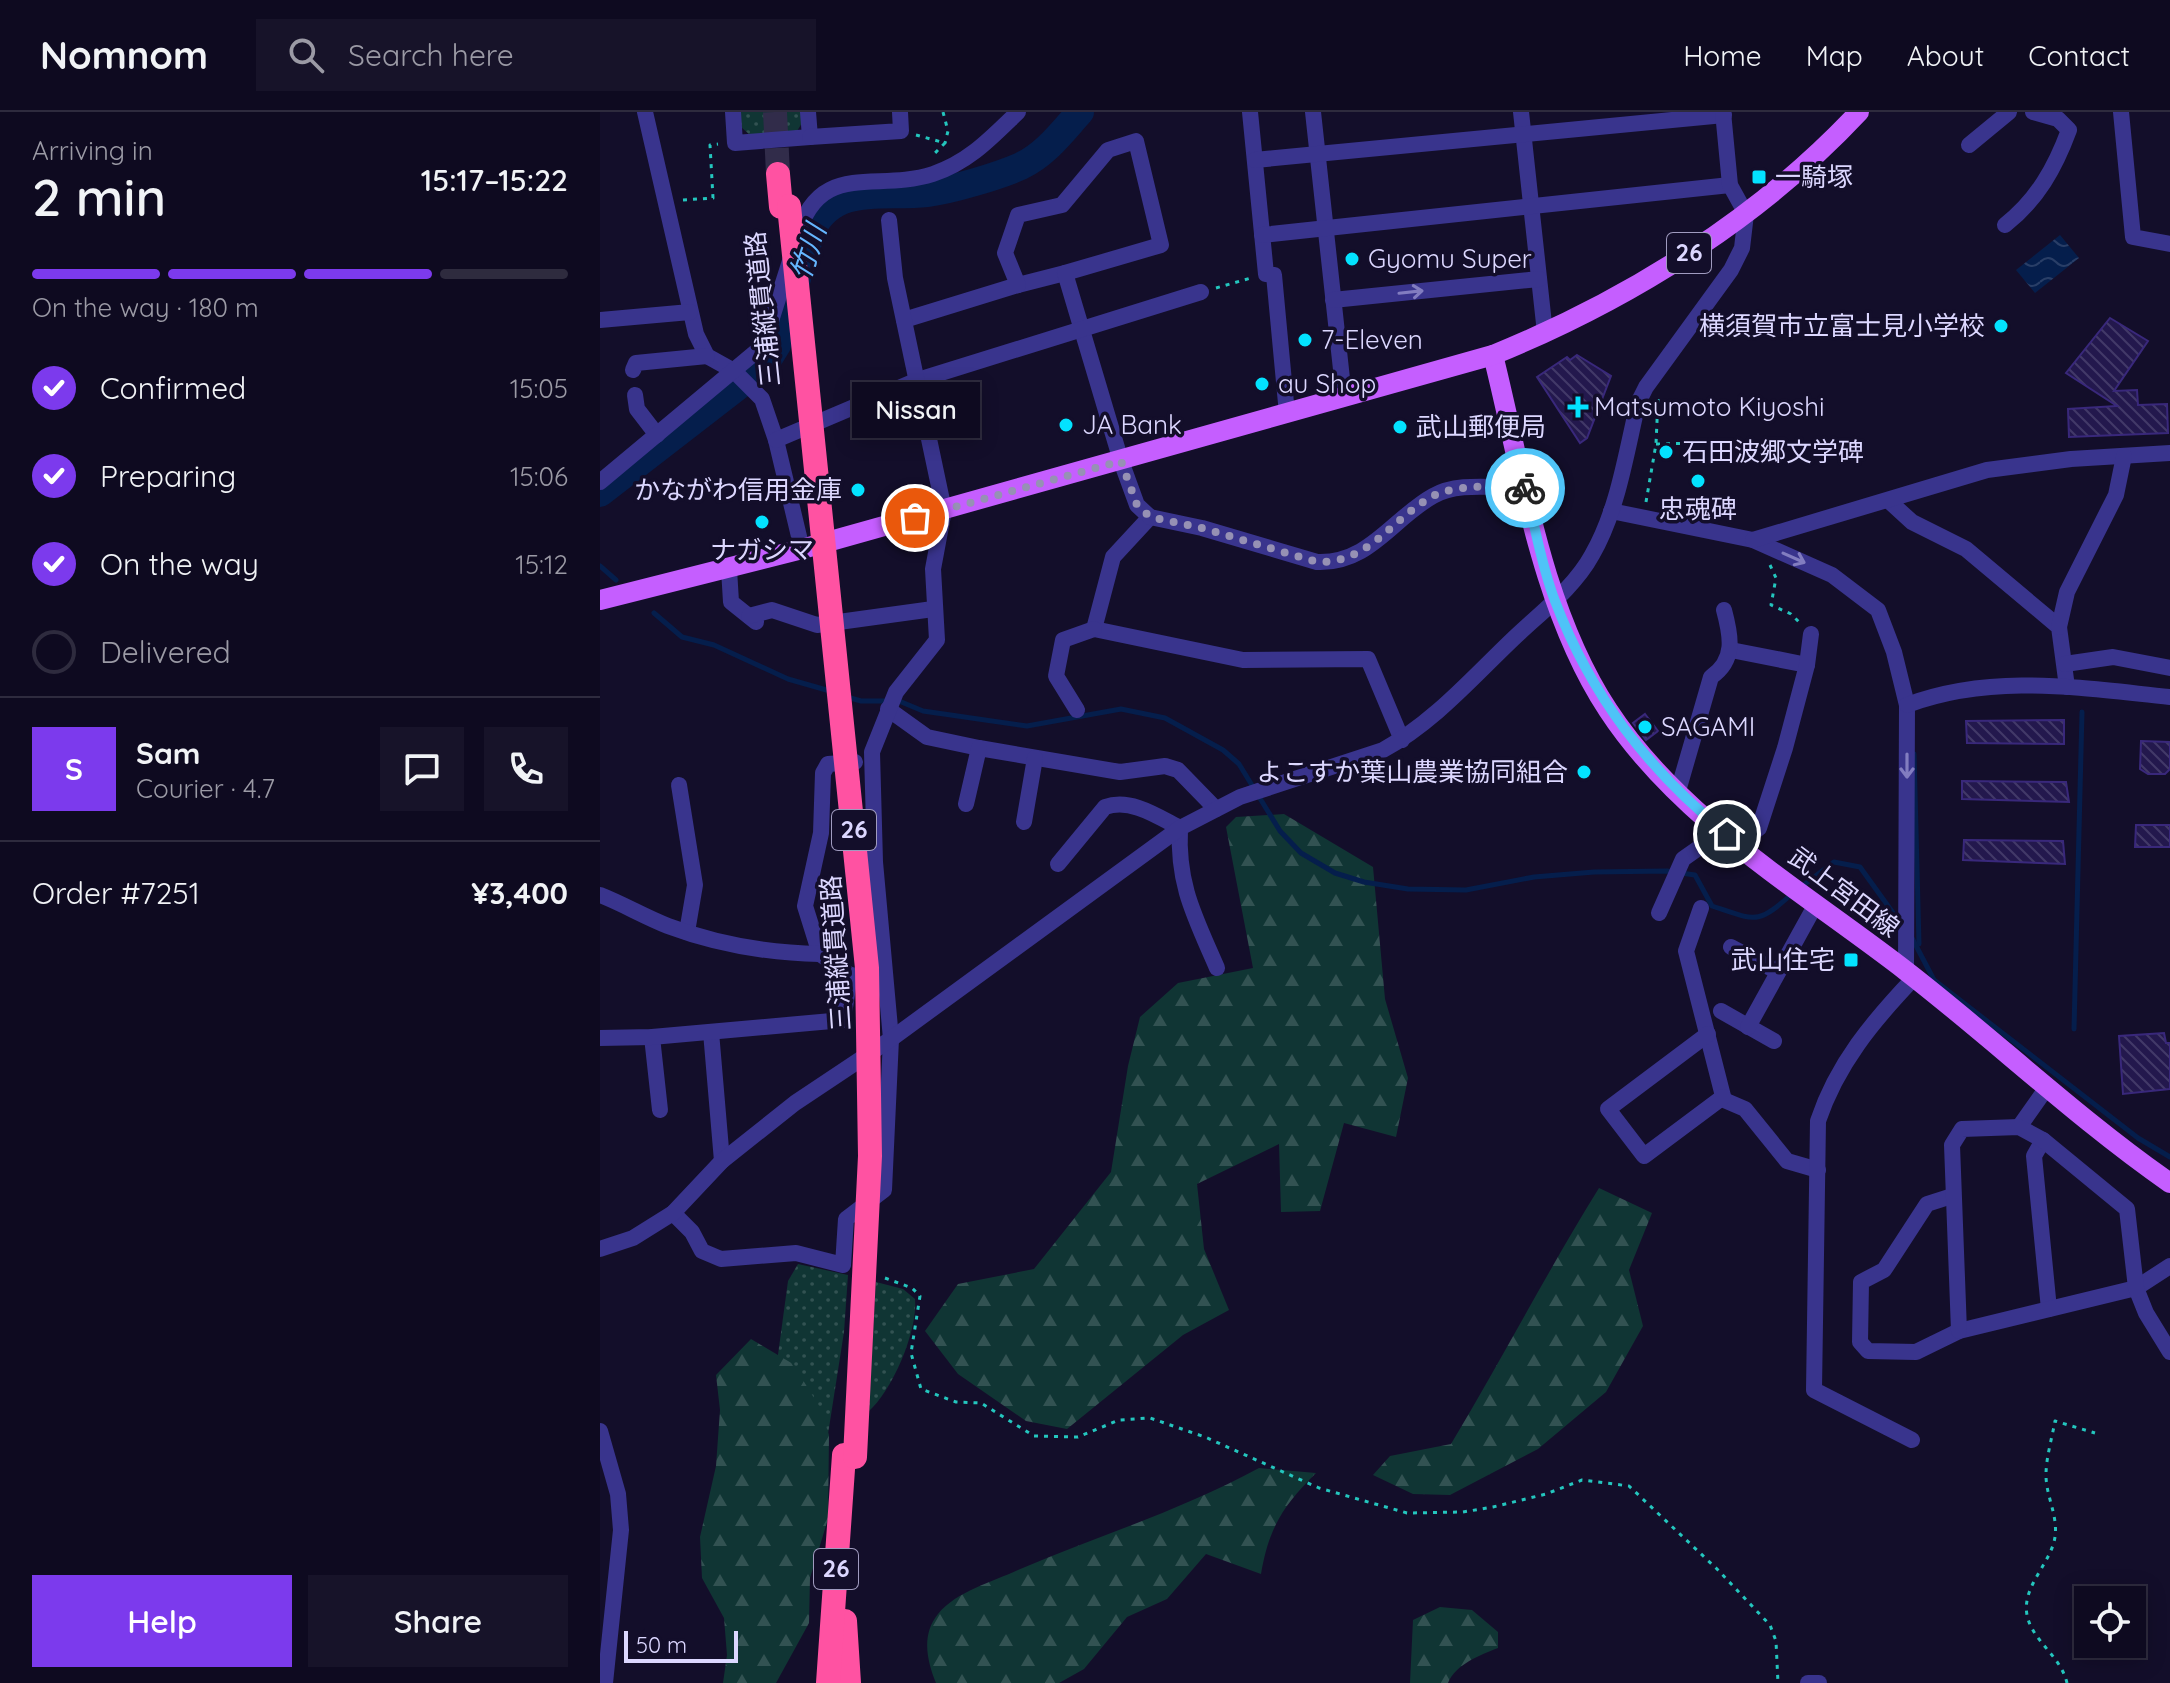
<!DOCTYPE html>
<html lang="en">
<head>
<meta charset="utf-8">
<style>
  body { margin:0; font-family:Quicksand,"Noto Sans JP",sans-serif; background:#171329; color:#f1f3f6; height:100vh; display:flex; flex-direction:column; font-size:30px; white-space:nowrap }
  * { box-sizing:border-box; margin:0 }
  p { font-size:26px; color:#9b9aa5 }
  .icon { flex:none; width:44px; height:44px; fill:none; stroke:currentColor; stroke-width:2; stroke-linecap:round; stroke-linejoin:round }
  .map { position:relative; flex:1; overflow:hidden }
  .details { display:flex; flex-direction:column; background:#0e0a20; width:600px }
  .details>* { flex:none }
  .buttons { position:absolute; left:1474px; top:1474px; display:grid; gap:16px }
  .buttons a { display:grid; place-items:center; width:72px; height:72px; border-radius:0px; background:#0e0a20; box-shadow:0 4px 20px #0003,0 0 0 2px #2e2b3e; font-size:40px }
  .scale { position:absolute; left:24px; bottom:20px; width:114px; box-sizing:border-box; padding-left:8px; border:4px solid #dcd7ff; border-top:0; font-size:22px; line-height:28px; white-space:nowrap; color:#dcd7ff; -webkit-text-stroke:6px #130e2a; paint-order:stroke }
  .pin { position:absolute; display:grid; place-items:center; width:68px; height:68px; color:#fff; margin:-34px; border:4px solid #fff; border-radius:50%; box-shadow:0 2px 8px #0007 }
  .courier { position:absolute; display:grid; place-items:center; width:80px; height:80px; margin:-40px; border:6px solid #4fc3f7; border-radius:50%; background:#fff; color:#222; box-shadow:0 2px 10px #0007 }
  .bubble { position:absolute; height:56px; border-radius:0px; background:#0e0a20; box-shadow:0 4px 20px #0003,0 0 0 2px #2e2b3e; font-size:26px; font-weight:600; line-height:56px; text-align:center }
  .summary em { font-style:normal; font-weight:600 }
  .summary div { display:flex; flex-direction:column-reverse }
  .summary { display:flex; align-items:center; justify-content:space-between; height:136px; padding:0 32px }
  h1 { font-size:52px; font-weight:600; line-height:60px }
  .bar { display:grid; grid-template-columns:repeat(4,1fr); gap:12px 8px; align-content:center; height:96px; padding:0 32px }
  .bar i { height:10px; border-radius:6px; background:#2e2b3e }
  .bar .active { background:#7c3aed }
  .bar p { grid-column:span 4 }
  .line { display:flex; align-items:center; gap:20px; padding:0 32px; border-top:2px solid #2e2b3e }
  .line div { flex:1 }
  .round { display:grid; place-items:center; flex:none; width:84px; height:84px; border-radius:0px; background:#171329 }
  ol { padding:0 32px; list-style:none }
  li { display:flex; align-items:center; gap:24px; height:88px }
  li p { margin-inline-start:auto }
  li .icon { padding:8px; border-radius:50%; background:#7c3aed; color:#fff; stroke-width:4 }
  li:last-child { color:#9b9aa5 }
  li i { width:44px; height:44px; border:4px solid #2e2b3e; border-radius:50% }
  .action { display:flex; gap:16px; margin-top:auto; padding:16px 32px }
  .action a { flex:1; height:92px; border-radius:0px; background:#7c3aed; color:#fff; font-size:32px; font-weight:600; line-height:92px; text-align:center }
  .action a+a { background:#171329; color:#f1f3f6 }
  header { display:flex; align-items:center; gap:48px; box-sizing:border-box; height:112px; padding:0 40px; background:#0e0a20; border-bottom:2px solid #2e2b3e }
  header strong { font-size:38px }
  nav { display:flex; gap:44px; margin-inline-start:auto; font-size:28px }
  .search { width:560px; height:72px; background:#171329; display:flex; align-items:center; gap:20px; box-sizing:border-box; padding:0 28px; border-radius:0px; color:#9b9aa5; font-size:30px }
  main { display:flex; flex:1; min-height:0 }
  .map>svg:first-child { display:block }
</style>
</head>
<body>
<header>
<strong>Nomnom</strong>
<div class="search"><svg class="icon" aria-label="search" viewBox="0 0 24 24"><circle cx="10" cy="10" r="6"/><path d="M15 15l6 6"/></svg>Search here</div>
<nav><a>Home</a><a>Map</a><a>About</a><a>Contact</a></nav>
</header>
<main>
<section class="details">
<div class="summary"><div><h1>2 min</h1><p>Arriving in</p></div><em>15:17–15:22</em></div>
<div class="bar"><i class="active"></i><i class="active"></i><i class="active"></i><i></i><p>On the way · 180 m</p></div>
<ol>
<li><svg class="icon" aria-label="check" viewBox="0 0 24 24"><path d="M5 12l5 5 9-10"/></svg>Confirmed<p>15:05</p></li>
<li><svg class="icon" aria-label="check" viewBox="0 0 24 24"><path d="M5 12l5 5 9-10"/></svg>Preparing<p>15:06</p></li>
<li><svg class="icon" aria-label="check" viewBox="0 0 24 24"><path d="M5 12l5 5 9-10"/></svg>On the way<p>15:12</p></li>
<li><i></i>Delivered</li>
</ol>
<div class="line" style="height:144px"><b class="round" style="background:#7c3aed;color:#fff">S</b><div><b>Sam</b><p>Courier · 4.7</p></div><a class="round"><svg class="icon" aria-label="chat" viewBox="0 0 24 24"><path d="M4 5h16v11H9l-5 4z"/></svg></a><a class="round"><svg class="icon" aria-label="phone" viewBox="0 0 24 24"><path d="M5 4h4l2 5-3 2q2 4 5 5l2-3 5 2v4C11 20 4 13 5 4z"/></svg></a></div>
<div class="line" style="height:104px"><div>Order #7251</div><b>¥3,400</b></div>
<div class="action"><a>Help</a><a>Share</a></div>
</section>
<div class="map">
<svg width="1570" height="1571" viewBox="0 0 1570 1571">
  <defs>
    <pattern id="green-dots" width="8" height="8" patternUnits="userSpaceOnUse" patternTransform="scale(2)"><rect width="8" height="8" fill="#103534"/><path d="M2 2h.1M6 6h.1" fill="none" stroke="#325252" stroke-width="1.8" stroke-linecap="round"/></pattern>
    <pattern id="forest-firs" width="22" height="20" patternUnits="userSpaceOnUse" patternTransform="scale(2)"><rect width="22" height="20" fill="#103534"/><path d="M5 1l3.5 6h-7zM16 11l3.5 6h-7z" fill="#325252"/></pattern>
    <pattern id="water-waves" width="16" height="10" patternUnits="userSpaceOnUse" patternTransform="scale(2)"><rect width="16" height="10" fill="#051e4c"/><path d="M0 5q4-4 8 0t8 0" fill="none" stroke="#293e67"/></pattern>
    <pattern id="building-back-hatch" width="6" height="6" patternUnits="userSpaceOnUse" patternTransform="scale(2)"><rect width="6" height="6" fill="#23184d"/><path d="M-1 5l2 2M0 0l6 6M5-1l2 2" fill="none" stroke="#423968"/></pattern>
  </defs>
  <rect width="100%" height="100%" fill="#130e2a"/>
  <g fill="url(#green-dots)">
    <polygon points="140,0 201,0 202,11 197,19 150,23 141,15"/>
    <polygon points="198,1152 248,1163 244,1220 228,1322 177,1250 188,1169"/>
    <path d="M276,1170L303,1177L315,1187C318,1219 292,1279 268,1300Z"/>
  </g>
  <g fill="url(#forest-firs)">
    <polygon points="684,702 773,755 785,887 808,966 796,1025 744,1011 720,1099 681,1100 679,1032 597,1072 604,1137 629,1198 583,1223 467,1317 426,1309 358,1262 325,1219 358,1172 434,1157 511,1060 528,954 540,905 578,871 653,856 626,715 636,705"/>
    <path d="M999,1076L1052,1101L1029,1158L1043,1214L1006,1280L938,1337L850,1383L813,1382L773,1363L790,1344L851,1332C902,1247 947,1160 999,1076Z"/>
    <polygon points="151,1227 193,1252 219,1294 229,1323 228,1407 210,1466 209,1511 176,1571 123,1571 127,1543 124,1506 102,1466 100,1425 116,1354 120,1298 116,1263"/>
    <path d="M659,1356L716,1361C683,1394 669,1415 661,1462L606,1442L567,1487L527,1505L484,1557L459,1571H336C327,1549 321,1523 338,1502C357,1479 392,1470 418,1458C498,1424 582,1398 659,1356Z"/>
    <path d="M840,1495L872,1498L898,1520V1536C880,1543 856,1552 848,1571H810L813,1508Z"/>
  </g>
  <polygon fill="url(#water-waves)" points="1460,123 1479,146 1435,181 1416,158"/>
  <g fill="none" stroke-linecap="round" stroke-linejoin="round">
    <g stroke="#051e4c" stroke-width="5">
      <polyline points="0,454 16,468"/>
      <polyline points="54,501 82,525 114,533 188,567 230,579"/>
      <path d="M247,585L261,589H299L323,599L427,614L521,597L565,606L623,638L639,652L680,719L701,741L735,761L764,770L808,777L866,778L934,765L994,760L1067,759L1095,763L1112,794C1157,809 1157,813 1193,781"/>
      <polyline points="1314,642 1319,832"/>
      <polyline points="1201,775 1234,750 1260,755 1301,812"/>
      <polyline points="1312,826 1334,868 1538,1026 1570,1045"/>
      <polyline points="1474,917 1482,600"/>
    </g>
    <path stroke="#051e4c" stroke-width="28" d="M0,381L164,254L177,233L212,117C236,71 284,86 327,81C352,78 398,64 421,54C446,42 462,20 480,0"/>
  </g>
  <g fill="url(#building-back-hatch)" stroke="#39287b" stroke-width="2">
    <polygon points="1510,206 1548,229 1514,279 1537,278 1538,293 1567,292 1568,321 1469,325 1468,297 1517,294 1466,261"/>
    <polygon points="977,243 1011,264 987,326 980,331 937,265 967,245 970,248"/>
    <polygon points="1045,602 1058,619 1046,628 1033,611"/>
    <polygon points="1464,608 1464,632 1367,631 1366,609"/>
    <polygon points="1541,629 1570,630 1570,657 1565,662 1548,662 1540,657"/>
    <polygon points="1362,669 1466,670 1469,690 1362,687"/>
    <polygon points="1536,713 1570,713 1570,735 1535,735"/>
    <polygon points="1364,728 1463,729 1465,752 1363,748"/>
    <polygon points="1564,921 1566,931 1570,931 1570,977 1523,982 1519,924"/>
  </g>
  <g fill="none" stroke-linecap="round" stroke-linejoin="round">
    <polyline stroke="#312c4a" stroke-width="24" stroke-dasharray="24 12" stroke-linecap="butt" points="175,0 178,62"/>
    <g stroke="#24c6be" stroke-width="3" stroke-dasharray="4 6" stroke-linecap="butt">
      <polyline points="343,0 348,19 345,31"/>
      <polyline points="316,23 345,31 332,44"/>
      <polyline points="83,88 113,86 110,33 118,32"/>
      <polyline points="616,176 651,166"/>
      <polyline points="1056,332 1156,330"/>
      <polyline points="1046,390 1056,332 1058,287"/>
      <polyline points="1170,453 1176,466 1171,493 1191,502 1200,511"/>
      <polyline points="285,1166 312,1176 320,1184 311,1241 321,1277 356,1290 381,1291 434,1324 478,1325 519,1308 550,1306 605,1325 719,1376 807,1401 863,1400 893,1395 946,1382 982,1368 1029,1374 1117,1457 1170,1513 1176,1529 1178,1571"/>
      <path d="M1467,1571C1461,1544 1432,1529 1427,1503C1422,1476 1447,1455 1454,1430C1460,1406 1446,1386 1446,1363C1446,1346 1452,1326 1455,1309L1495,1321"/>
    </g>
    <g stroke="#39348d" stroke-width="16">
      <polyline points="45,0 96,222 107,244 134,259 162,287 176,328 202,437"/>
      <polyline points="133,0 135,31 210,25 208,0"/>
      <polyline points="650,0 666,162 674,163 687,302"/>
      <polyline points="713,0 744,285"/>
      <polyline points="921,0 945,221"/>
      <polyline points="1521,0 1533,125 1570,132"/>
      <polyline points="210,25 301,19 300,0"/>
      <polyline points="1369,33 1409,0"/>
      <polyline points="655,48 1124,3"/>
      <path d="M1405,113C1437,88 1455,56 1469,18L1458,7L1433,0"/>
      <polyline points="662,123 1130,73"/>
      <path d="M196,127C219,46 274,81 333,62C369,50 391,26 418,0"/>
      <polyline points="418,173 465,161"/>
      <polyline points="733,188 939,167"/>
      <polyline points="0,208 90,200"/>
      <polyline points="304,208 418,173 405,141 418,103 462,93 508,38 536,29 561,133 465,161 521,349 537,393 550,405 513,445 494,517 643,548 768,547 802,628"/>
      <polyline points="33,258 36,251 107,244"/>
      <polyline points="35,283 37,297 57,323"/>
      <polyline points="176,328 315,269 601,180"/>
      <polyline points="0,370 163,234 190,149"/>
      <polyline points="1289,389 1312,410 1366,437 1459,515 1467,575"/>
      <polyline points="1011,399 1153,428 1232,463 1278,498 1294,540 1307,593 1306,860"/>
      <path d="M550,405L602,416L717,450C769,452 792,407 833,384C859,369 896,377 925,375"/>
      <polyline points="1153,428 1387,358 1471,347 1570,341"/>
      <polyline points="129,457 131,490 156,510"/>
      <polyline points="149,504 172,498 217,513 333,497"/>
      <polyline points="1459,515 1467,480 1516,383 1524,344"/>
      <polyline points="1131,538 1207,553"/>
      <polyline points="1465,552 1513,545 1570,556"/>
      <path d="M1307,593C1393,561 1480,576 1570,585"/>
      <polyline points="288,597 327,625 379,636 520,660 565,654 578,658 616,697"/>
      <polyline points="477,598 456,564 463,528 494,517"/>
      <polyline points="255,650 228,652 223,661 221,721 205,794 220,842 250,863 275,867"/>
      <polyline points="79,673 95,773 87,820"/>
      <path d="M1078,679L1111,565C1136,548 1131,524 1124,498"/>
      <polyline points="366,692 379,636"/>
      <polyline points="424,710 435,646"/>
      <polyline points="1139,732 1159,716 1185,636 1207,553 1211,522"/>
      <path d="M458,752L505,695C531,686 557,704 580,716C577,773 595,805 617,856"/>
      <path d="M0,783C23,792 45,805 68,814C116,832 169,841 220,842"/>
      <polyline points="1101,796 1086,839 1124,988 1145,997 1187,1049 1218,1058"/>
      <polyline points="1059,801 1083,747 1100,735 1115,712"/>
      <polyline points="1131,835 1178,860"/>
      <polyline points="1121,899 1174,929"/>
      <polyline points="1148,915 1216,792"/>
      <polyline points="111,920 122,1049"/>
      <polyline points="1108,922 1008,997 1044,1044 1123,985"/>
      <polyline points="52,925 60,998"/>
      <polyline points="0,926 52,925 243,908 250,863"/>
      <polyline points="1419,1015 1448,974"/>
      <polyline points="1443,1028 1434,1044 1449,1197"/>
      <polyline points="1352,1084 1327,1092 1284,1158 1261,1170 1260,1230 1268,1239 1316,1240 1359,1219 1536,1176 1570,1154"/>
      <polyline points="73,1101 92,1120 102,1139 121,1147 196,1141 243,1153 246,1107 284,1078 291,927 275,750 272,640 296,580 337,528 333,457 344,398 295,166 289,108"/>
      <path d="M0,1137L33,1126L73,1101L122,1049L195,991L291,927L580,716L640,685L783,638C833,611 872,566 913,527C940,501 974,476 992,443C1018,398 1026,341 1038,291L1046,275L1131,158L1142,136L1146,102L1130,73L1123,0"/>
      <polyline points="1359,1219 1352,1033 1362,1017 1419,1015 1443,1028 1527,1097 1536,1176 1546,1201 1570,1240"/>
      <polyline points="0,1319 18,1382 21,1418 5,1571"/>
      <path d="M1312,1328L1214,1278L1218,1009C1237,952 1273,909 1314,866"/>
      <polyline points="1208,1571 1219,1571"/>
    </g>
    <g stroke="#c55eff" stroke-width="20">
      <path d="M893,243C922,359 941,496 1008,598C1080,708 1204,780 1306,859C1395,928 1478,1007 1570,1071"/>
      <path d="M0,488L202,437L893,243C1028,188 1159,107 1259,0"/>
    </g>
    <g stroke="#ff52a2" stroke-width="24">
      <polyline points="178,62 181,95"/>
      <polyline points="245,1509 249,1571"/>
      <polyline points="228,1571 244,1343"/>
    </g>
    <polyline stroke="#ff52a2" stroke-width="24" points="189,94 267,856 270,1044 255,1345"/>
  </g>
  <defs><path id="oneway-shaft" d="M-6 0H5M1.5-3L5.5 0L1.5 3" fill="none" stroke-width="1.6" stroke-linecap="round" stroke-linejoin="round" transform="scale(2)"/></defs>
  <g stroke="#827dc0">
    <use href="#oneway-shaft" transform="translate(811 180) rotate(-6)"/>
    <use href="#oneway-shaft" transform="translate(1194 446) rotate(24)"/>
    <use href="#oneway-shaft" transform="translate(1307 654) rotate(90)"/>
  </g>
  <g fill="none" stroke-linecap="round" stroke-linejoin="round">
    <path stroke="#9691b4" stroke-width="8" stroke-dasharray="0 14.4" d="M315,406L521,349L537,393L550,405L602,416L717,450C769,452 792,406 833,384C853,373 904,373 925,376"/>
    <path stroke="#4fc3f7" stroke-width="10" d="M925,376C935,413 941,453 955,489C991,584 1048,658 1127,722"/>
  </g>
  <g fill="#03e2ff" stroke="#130e2a" stroke-width="3">
    <rect x="1151" y="57" width="16" height="16" rx="4"/>
    <circle cx="752" cy="147" r="8"/>
    <circle cx="1401" cy="214" r="8"/>
    <circle cx="705" cy="228" r="8"/>
    <circle cx="662" cy="272" r="8"/>
    <path d="M974 283h8v8h8v8h-8v8h-8v-8h-8v-8h8z"/>
    <circle cx="466" cy="313" r="8"/>
    <circle cx="800" cy="315" r="8"/>
    <circle cx="1066" cy="340" r="8"/>
    <circle cx="1098" cy="369" r="8"/>
    <circle cx="258" cy="378" r="8"/>
    <circle cx="162" cy="410" r="8"/>
    <circle cx="1045" cy="615" r="8"/>
    <circle cx="984" cy="660" r="8"/>
    <rect x="1243" y="840" width="16" height="16" rx="4"/>
  </g>
  <g text-anchor="middle" stroke-width="7" stroke-linejoin="round" paint-order="stroke">
    <g fill="#130e2a" stroke="#a09bbf" stroke-width="2">
      <rect x="1067" y="121" width="44" height="40" rx="6"/>
      <rect x="232" y="698" width="44" height="40" rx="6"/>
      <rect x="214" y="1437" width="44" height="40" rx="6"/>
    </g>
    <g font-size="24" font-weight="bold" fill="#dcd7ff">
      <text x="1089" y="149">26</text>
      <text x="254" y="726">26</text>
      <text x="236" y="1465">26</text>
    </g>
    <g font-size="26" fill="#dcd7ff" stroke="#130e2a" text-anchor="start">
      <text x="1175" y="74">一騎塚</text>
      <text x="768" y="156">Gyomu Super</text>
      <text x="1385" y="223" text-anchor="end">横須賀市立富士見小学校</text>
      <text x="721" y="237">7-Eleven</text>
      <text x="678" y="281">au Shop</text>
      <text x="994" y="304">Matsumoto Kiyoshi</text>
      <text x="482" y="322">JA Bank</text>
      <text x="816" y="324">武山郵便局</text>
      <text x="1082" y="349">石田波郷文学碑</text>
      <text x="242" y="387" text-anchor="end">かながわ信用金庫</text>
      <text x="1098" y="406" text-anchor="middle">忠魂碑</text>
      <text x="162" y="447" text-anchor="middle">ナガシマ</text>
      <text x="1061" y="624">SAGAMI</text>
      <text x="968" y="669" text-anchor="end">よこすか葉山農業協同組合</text>
      <text x="1235" y="857" text-anchor="end">武山住宅</text>
    </g>
    <g font-size="26" fill="#dcd7ff" stroke="#130e2a">
      <text transform="translate(163 197) rotate(-96)" y="9">三浦縦貫道路</text>
      <text transform="translate(1244 780) rotate(37)" y="9">武上宮田線</text>
      <text transform="translate(236 841) rotate(-94)" y="9">三浦縦貫道路</text>
    </g>
    <g font-size="28" font-style="italic" fill="#65b6ff" stroke="#130e2a">
      <text transform="translate(208 140) rotate(-72)" y="10">竹川</text>
    </g>
  </g>
</svg>
<div class="buttons">
<a><svg class="icon" aria-label="locate" viewBox="0 0 24 24"><circle cx="12" cy="12" r="6"/><path d="M12 2v4M12 18v4M2 12h4M18 12h4"/></svg></a>
</div>
<div class="scale">50 m</div>
<div class="pin" style="left:315px;top:406px;background:#ea580c"><svg class="icon" aria-label="bag" viewBox="0 0 24 24"><path d="M5 8h14l-1 12H6zM9 8a3 3 0 0 1 6 0"/></svg></div>
<div class="pin" style="left:1127px;top:722px;background:#1f2937"><svg class="icon" aria-label="home" viewBox="0 0 24 24"><path d="M3 11l9-7 9 7M6 9v11h12V9"/></svg></div>
<div class="courier" style="left:925px;top:376px"><svg class="icon" aria-label="bike" viewBox="0 0 24 24"><circle cx="6" cy="16" r="4"/><circle cx="18" cy="16" r="4"/><path d="M6 16l4-8h5l3 8M10 8l3 8H6M13 5h3"/></svg></div>
<div class="bubble" style="left:252px;top:270px;width:128px">Nissan</div>
</div>
</main>
</body>
</html>
